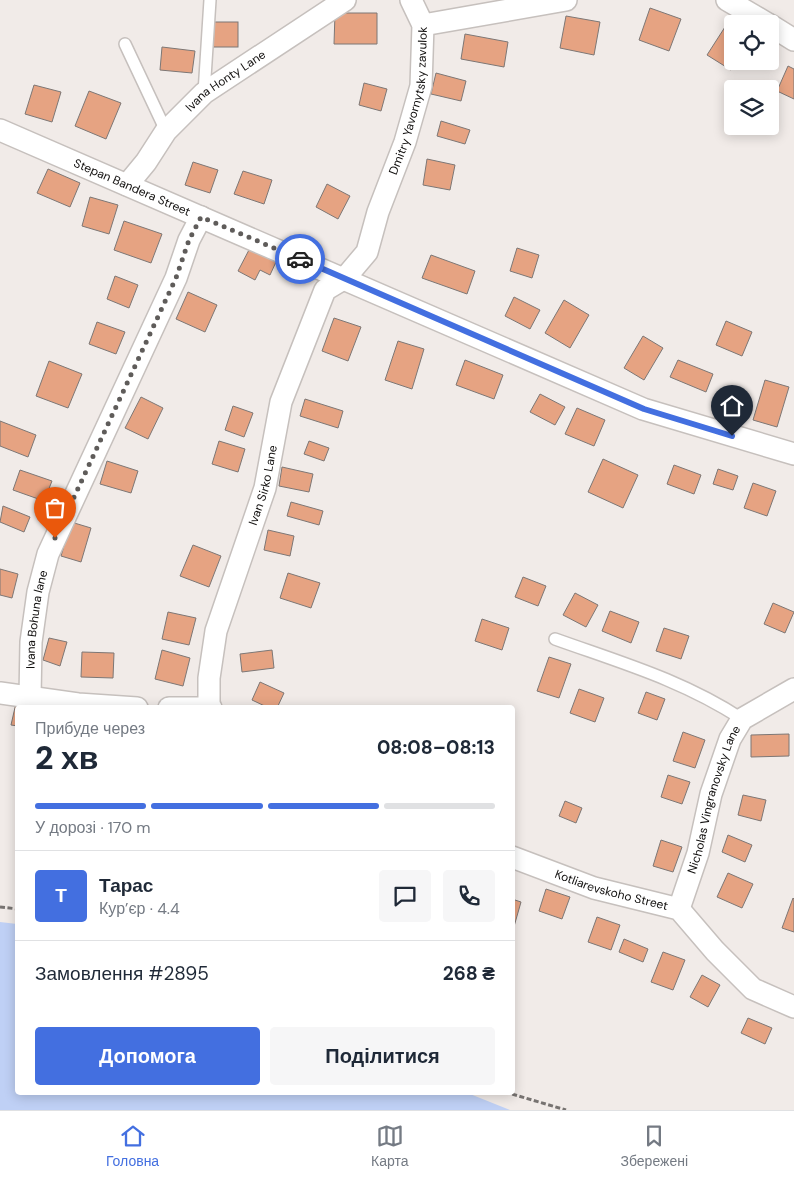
<!DOCTYPE html>
<html lang="uk">
<head>
<meta charset="utf-8">
<style>
  body { margin:0; font-family:"DM Sans",sans-serif; background:#f6f6f7; color:#1f2937; height:100vh; display:flex; flex-direction:column; font-size:19px; white-space:nowrap }
  * { box-sizing:border-box; margin:0 }
  p { font-size:16px; color:#747a83 }
  .icon { flex:none; width:28px; height:28px; fill:none; stroke:currentColor; stroke-width:2; stroke-linecap:round; stroke-linejoin:round }
  .map { position:relative; flex:1; overflow:hidden }
  .details { position:absolute; left:15px; top:705px; width:500px; height:390px; display:flex; flex-direction:column; background:#fff; border-radius:5px; box-shadow:0 2px 12px #0003 }
  .details>* { flex:none }
  .controls { position:absolute; left:724px; top:15px; display:grid; gap:10px }
  .controls a { display:grid; place-items:center; width:55px; height:55px; border-radius:5px; background:#fff; box-shadow:0 2px 12px #0003; font-size:25px }
  .pin { position:absolute; display:grid; place-items:center; width:42px; height:42px; color:#fff; margin:-51px -21px; border-radius:50% 50% 50% 0; rotate:-45deg; box-shadow:0 0 5px #0007 }
  .pin .icon { rotate:45deg }
  .courier { position:absolute; display:grid; place-items:center; width:50px; height:50px; margin:-25px; border:4px solid #436fe0; border-radius:50%; background:#fff; color:#222; box-shadow:0 1px 6px #0007 }
  .head em { font-style:normal; font-weight:800 }
  .head div { display:flex; flex-direction:column-reverse }
  .head { display:flex; align-items:center; justify-content:space-between; height:85px; padding:0 20px }
  h1 { font-size:32px; font-weight:800; line-height:38px }
  .bar { display:grid; grid-template-columns:repeat(4,1fr); gap:8px 5px; align-content:center; height:60px; padding:0 20px }
  .bar i { height:6px; border-radius:4px; background:#e0e1e3 }
  .bar .current { background:#436fe0 }
  .bar p { grid-column:span 4 }
  .line { display:flex; align-items:center; gap:12px; padding:0 20px; border-top:1px solid #e0e1e3 }
  .line div { flex:1 }
  .round { display:grid; place-items:center; flex:none; width:52px; height:52px; border-radius:5px; background:#f6f6f7 }
  .cta { display:flex; gap:10px; margin-top:auto; padding:10px 20px }
  .cta a { flex:1; height:58px; border-radius:5px; background:#436fe0; color:#fff; font-size:20px; font-weight:800; line-height:58px; text-align:center }
  .cta a+a { background:#f6f6f7; color:#1f2937 }
  .dock { display:flex; justify-content:space-around; align-items:center; height:70px; border-top:1px solid #e0e1e3; background:#fff; font-size:14px; color:#747a83 }
  .dock a { display:grid; justify-items:center; gap:2px }
  .dock .current { color:#436fe0 }
  .map>svg:first-child { display:block }
</style>
</head>
<body>
<div class="map">
<svg width="794" height="1110" viewBox="0 0 794 1110">
  <rect width="100%" height="100%" fill="#f1ebe8"/>
  <polygon fill="#bfd0f5" points="0,922 17,924 18,1092 465,1092 510,1110 0,1110"/>
  <g fill="#e6a382" stroke="#7d7775">
    <polygon points="650,8 681,19 669,51 639,40"/>
    <polygon points="335,13 377,13 377,44 334,44"/>
    <polygon points="566,16 600,22 594,55 560,48"/>
    <rect x="211" y="22" width="27" height="25"/>
    <polygon points="725,27 732,31 732,61 736,61 731,70 707,55"/>
    <polygon points="465,34 508,42 504,67 461,59"/>
    <polygon points="162,47 195,51 192,73 160,70"/>
    <polygon points="788,66 794,69 794,99 777,91"/>
    <polygon points="436,73 466,81 461,101 431,94"/>
    <polygon points="364,83 387,89 381,111 359,105"/>
    <polygon points="34,85 61,92 52,122 25,114"/>
    <polygon points="89,91 121,103 106,139 75,126"/>
    <polygon points="441,121 470,130 465,144 437,136"/>
    <polygon points="427,159 455,165 450,190 423,185"/>
    <polygon points="193,162 218,170 210,193 185,185"/>
    <polygon points="48,169 80,183 70,207 37,193"/>
    <polygon points="243,171 272,180 264,204 234,194"/>
    <polygon points="327,184 350,196 338,219 316,207"/>
    <polygon points="90,197 118,205 109,234 82,226"/>
    <polygon points="124,221 162,234 151,263 114,250"/>
    <polygon points="250,248 276,262 270,275 260,270 255,280 238,271"/>
    <polygon points="517,248 539,255 532,278 510,271"/>
    <polygon points="431,255 475,271 467,294 422,278"/>
    <polygon points="115,276 138,285 129,308 107,299"/>
    <polygon points="188,292 217,305 205,332 176,319"/>
    <polygon points="514,297 540,310 530,329 505,316"/>
    <polygon points="564,300 589,315 570,348 545,333"/>
    <polygon points="334,318 361,327 348,361 322,351"/>
    <polygon points="726,321 752,332 742,356 716,345"/>
    <polygon points="97,322 125,332 116,354 89,344"/>
    <polygon points="643,336 663,348 644,380 624,368"/>
    <polygon points="398,341 424,349 412,389 385,380"/>
    <polygon points="465,360 503,375 494,399 456,385"/>
    <polygon points="678,360 713,374 706,392 670,377"/>
    <polygon points="49,361 82,374 68,408 36,396"/>
    <polygon points="765,380 789,387 777,427 753,420"/>
    <polygon points="540,394 565,407 555,425 530,412"/>
    <polygon points="141,397 163,408 148,439 125,428"/>
    <polygon points="305,399 343,411 338,428 300,416"/>
    <polygon points="233,406 253,413 244,437 225,430"/>
    <polygon points="577,408 605,420 594,446 565,434"/>
    <polygon points="0,421 36,435 28,457 0,446"/>
    <polygon points="219,441 245,449 238,472 212,464"/>
    <polygon points="309,441 329,448 324,461 304,454"/>
    <polygon points="603,459 638,475 623,508 588,492"/>
    <polygon points="107,461 138,471 131,493 100,484"/>
    <polygon points="674,465 701,475 694,494 667,484"/>
    <polygon points="282,467 313,474 309,492 279,486"/>
    <polygon points="718,469 738,476 733,490 713,484"/>
    <polygon points="20,470 52,481 44,501 13,490"/>
    <polygon points="753,483 776,491 767,516 744,508"/>
    <polygon points="291,502 323,511 319,525 287,516"/>
    <polygon points="3,506 30,517 24,532 0,522"/>
    <polygon points="71,522 91,528 81,562 61,556"/>
    <polygon points="268,530 294,536 290,556 264,550"/>
    <polygon points="193,545 221,556 209,587 180,576"/>
    <polygon points="0,569 18,574 12,598 0,595"/>
    <polygon points="288,573 320,583 311,608 280,598"/>
    <polygon points="523,577 546,586 538,606 515,597"/>
    <polygon points="575,593 598,605 586,627 563,615"/>
    <polygon points="773,603 794,612 785,633 764,624"/>
    <polygon points="610,611 639,622 631,643 602,631"/>
    <polygon points="168,612 196,618 189,645 162,639"/>
    <polygon points="482,619 509,628 502,650 475,641"/>
    <polygon points="664,628 689,636 681,659 656,651"/>
    <polygon points="49,638 67,642 60,666 43,660"/>
    <polygon points="162,650 190,658 183,686 155,679"/>
    <polygon points="272,650 274,668 242,672 240,654"/>
    <polygon points="82,652 114,653 113,678 81,677"/>
    <polygon points="549,657 571,664 559,698 537,691"/>
    <polygon points="260,682 284,693 277,708 269,708 252,700"/>
    <polygon points="579,689 604,698 595,722 570,713"/>
    <polygon points="646,692 665,699 657,720 638,713"/>
    <polygon points="16,703 36,708 18,708 18,726 11,725"/>
    <polygon points="683,732 705,740 695,768 673,761"/>
    <polygon points="789,734 789,756 751,757 751,735"/>
    <polygon points="668,775 690,782 682,804 661,797"/>
    <polygon points="743,795 766,800 761,821 738,815"/>
    <polygon points="565,801 582,808 576,823 559,816"/>
    <polygon points="728,835 752,845 745,862 722,852"/>
    <polygon points="661,840 682,847 673,872 653,866"/>
    <polygon points="728,873 753,884 742,908 717,897"/>
    <polygon points="546,889 570,897 562,919 539,911"/>
    <polygon points="793,898 794,899 794,932 782,928"/>
    <polygon points="512,899 521,902 513,930 512,930"/>
    <polygon points="597,917 620,925 611,950 588,942"/>
    <polygon points="624,939 648,949 643,962 619,952"/>
    <polygon points="663,952 685,960 673,990 651,982"/>
    <polygon points="702,975 720,985 708,1007 690,997"/>
    <polygon points="748,1018 772,1028 765,1044 741,1033"/>
  </g>
  <g fill="none" stroke-linecap="round" stroke-linejoin="round">
    <defs>
      <g id="lane">
        <polyline points="125,44 166,131"/>
        <polyline points="204,93 210,0"/>
        <path d="M555,639C622,663 682,680 742,719"/>
      </g>
      <g id="street">
        <polyline points="727,0 768,24"/>
        <polyline points="423,25 566,0"/>
        <polyline points="770,25 794,40"/>
        <path id="s1" d="M0,130L643,409L794,454"/>
        <path id="s2" d="M127,185L146,162L166,131L204,93L345,0"/>
        <polyline points="0,693 78,704 137,708"/>
        <path id="s3" d="M30,697L31,642L38,592L48,554L176,278L189,240L201,217"/>
        <path id="s4" d="M209,707V678L216,631L265,488L281,402L325,290L345,278L367,252L378,212L405,142L421,86L423,25L411,0"/>
        <polyline points="169,708 211,708"/>
        <path id="s5" d="M512,857L594,888L679,909L715,951L753,989L794,1007"/>
        <path id="s6" d="M679,909L698,853L711,794L730,739L742,719L794,689"/>
      </g>
    </defs>
    <use href="#lane" stroke="#c6c0bd" stroke-width="14"/>
    <use href="#street" stroke="#c6c0bd" stroke-width="24"/>
    <g stroke="#777371" stroke-width="3" stroke-dasharray="5 2.5" stroke-linecap="butt">
      <polyline points="0,907 18,909"/>
      <polyline points="505,1092 566,1110"/>
    </g>
    <use href="#lane" stroke="#fff" stroke-width="11"/>
    <use href="#street" stroke="#fff" stroke-width="21"/>
  </g>
  <g fill="none" stroke-linecap="round" stroke-linejoin="round">
    <polyline stroke="#5f5c5a" stroke-width="5" stroke-dasharray="0 9" points="55,538 176,278 189,240 201,217 300,259"/>
    <polyline stroke="#436fe0" stroke-width="6" points="300,259 644,409 732,436"/>
  </g>
  <g text-anchor="middle" stroke-width="4" stroke-linejoin="round" paint-order="stroke">
    <g font-size="12" fill="#110f0e" stroke="#fff9f6">
      <text dy="4" stroke="none"><textPath href="#s2" startOffset="145">Ivana Honty Lane</textPath></text>
      <text dy="4" stroke="none"><textPath href="#s4" startOffset="651">Dmitry Yavornytsky zavulok</textPath></text>
      <text dy="4" stroke="none"><textPath href="#s1" startOffset="144">Stepan Bandera Street</textPath></text>
      <text dy="4" stroke="none"><textPath href="#s4" startOffset="230">Ivan Sirko Lane</textPath></text>
      <text dy="4" stroke="none"><textPath href="#s3" startOffset="78">Ivana Bohuna lane</textPath></text>
      <text dy="4" stroke="none"><textPath href="#s6" startOffset="115">Nicholas Vingranovsky Lane</textPath></text>
      <text dy="4" stroke="none"><textPath href="#s5" startOffset="105">Kotliarevskoho Street</textPath></text>
    </g>
  </g>
</svg>
<div class="controls">
<a><svg class="icon" aria-label="locate" viewBox="0 0 24 24"><circle cx="12" cy="12" r="6"/><path d="M12 2v4M12 18v4M2 12h4M18 12h4"/></svg></a>
<a><svg class="icon" aria-label="layers" viewBox="0 0 24 24"><path d="M12 4l9 5-9 5-9-5zM3 14l9 5 9-5"/></svg></a>
</div>
<div class="pin" style="left:55px;top:538px;background:#ea580c"><svg class="icon" aria-label="bag" viewBox="0 0 24 24"><path d="M5 8h14l-1 12H6zM9 8a3 3 0 0 1 6 0"/></svg></div>
<div class="pin" style="left:732px;top:436px;background:#1f2937"><svg class="icon" aria-label="home" viewBox="0 0 24 24"><path d="M3 11l9-7 9 7M6 9v11h12V9"/></svg></div>
<div class="courier" style="left:300px;top:259px"><svg class="icon" aria-label="car" viewBox="0 0 24 24"><path d="M5 17H2v-5l4-1 3-4h7l3 4 3 1v5h-3M9 17h6M6 11h13"/><circle cx="7" cy="17" r="2"/><circle cx="17" cy="17" r="2"/></svg></div>
<section class="details">
<div class="head"><div><h1>2 хв</h1><p>Прибуде через</p></div><em>08:08–08:13</em></div>
<div class="bar"><i class="current"></i><i class="current"></i><i class="current"></i><i></i><p>У дорозі · 170 m</p></div>
<div class="line" style="height:90px"><b class="round" style="background:#436fe0;color:#fff">Т</b><div><b>Тарас</b><p>Кур’єр · 4.4</p></div><a class="round"><svg class="icon" aria-label="chat" viewBox="0 0 24 24"><path d="M4 5h16v11H9l-5 4z"/></svg></a><a class="round"><svg class="icon" aria-label="phone" viewBox="0 0 24 24"><path d="M5 4h4l2 5-3 2q2 4 5 5l2-3 5 2v4C11 20 4 13 5 4z"/></svg></a></div>
<div class="line" style="height:65px"><div>Замовлення #2895</div><b>268 ₴</b></div>
<div class="cta"><a>Допомога</a><a>Поділитися</a></div>
</section>
</div>
<nav class="dock">
<a class="current"><svg class="icon" aria-label="home" viewBox="0 0 24 24"><path d="M3 11l9-7 9 7M6 9v11h12V9"/></svg>Головна</a>
<a><svg class="icon" aria-label="map" viewBox="0 0 24 24"><path d="M3 6l6-2 6 2 6-2v14l-6 2-6-2-6 2zM9 4v14M15 6v14"/></svg>Карта</a>
<a><svg class="icon" aria-label="saved" viewBox="0 0 24 24"><path d="M7 4h10v16l-5-4-5 4z"/></svg>Збережені</a>
</nav>
</body>
</html>
